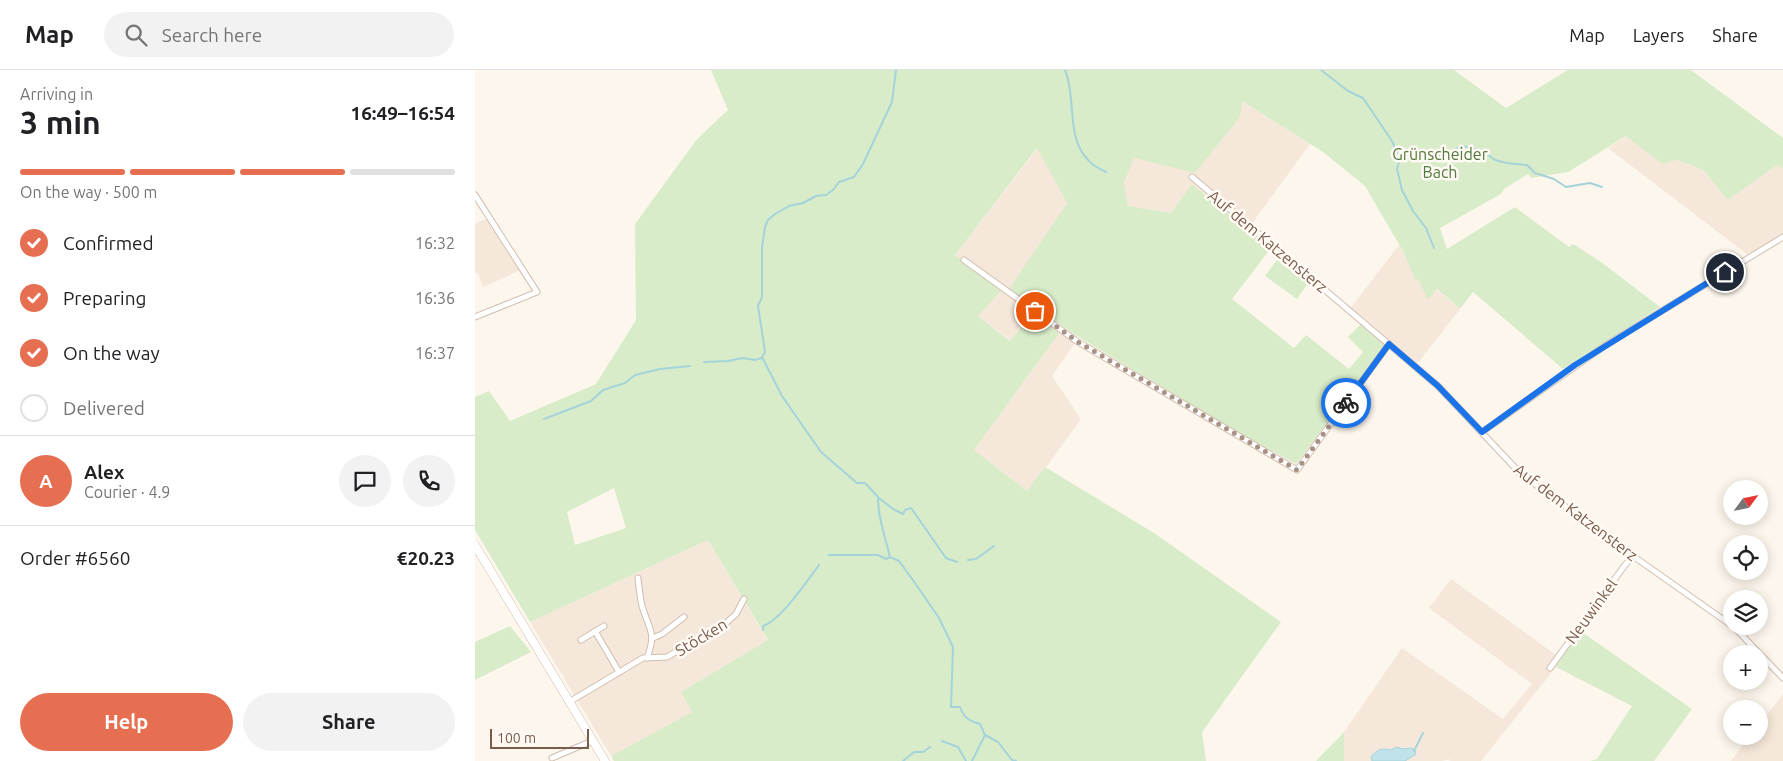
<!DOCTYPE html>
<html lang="en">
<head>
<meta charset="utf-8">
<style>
  body { margin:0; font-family:Ubuntu,sans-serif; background:#f2f2f2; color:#202124; height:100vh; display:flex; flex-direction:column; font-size:19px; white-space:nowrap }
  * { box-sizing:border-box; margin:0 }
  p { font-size:16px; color:#757577 }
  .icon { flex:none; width:28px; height:28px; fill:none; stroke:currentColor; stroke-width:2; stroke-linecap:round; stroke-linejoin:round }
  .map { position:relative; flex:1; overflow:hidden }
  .panel { display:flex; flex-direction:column; background:#fff; width:475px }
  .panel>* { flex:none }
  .needle { width:32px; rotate:57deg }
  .tools { position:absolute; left:1248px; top:410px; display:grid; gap:10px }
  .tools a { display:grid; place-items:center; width:45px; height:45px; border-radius:50%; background:#fff; box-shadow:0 2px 12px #0003; font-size:25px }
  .scale { position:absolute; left:15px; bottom:12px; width:99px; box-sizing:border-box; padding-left:5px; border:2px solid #7a5c4d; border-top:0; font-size:14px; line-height:18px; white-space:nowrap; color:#7a5c4d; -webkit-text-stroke:4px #fffaf3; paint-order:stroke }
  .pin { position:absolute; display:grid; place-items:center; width:42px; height:42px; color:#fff; margin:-21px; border:2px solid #fff; border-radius:50%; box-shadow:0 1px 5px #0007 }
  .courier { position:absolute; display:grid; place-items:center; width:50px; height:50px; margin:-25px; border:4px solid #1a73e8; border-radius:50%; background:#fff; color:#222; box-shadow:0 1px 6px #0007 }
  .headline em { font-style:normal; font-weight:600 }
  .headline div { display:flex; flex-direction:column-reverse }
  .headline { display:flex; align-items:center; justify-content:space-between; height:85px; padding:0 20px }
  h1 { font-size:32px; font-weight:600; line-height:38px }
  .bar { display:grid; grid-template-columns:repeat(4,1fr); gap:8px 5px; align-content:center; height:60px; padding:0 20px }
  .bar i { height:6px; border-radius:4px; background:#e0e0e0 }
  .bar .active { background:#e76f51 }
  .bar p { grid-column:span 4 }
  .line { display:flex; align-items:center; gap:12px; padding:0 20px; border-top:1px solid #e0e0e0 }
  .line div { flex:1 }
  .round { display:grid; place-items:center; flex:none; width:52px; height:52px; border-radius:26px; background:#f2f2f2 }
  ol { padding:0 20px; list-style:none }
  li { display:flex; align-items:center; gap:15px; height:55px }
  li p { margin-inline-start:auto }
  li .icon { padding:5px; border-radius:50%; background:#e76f51; color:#fff; stroke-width:4 }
  li:last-child { color:#757577 }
  li i { width:28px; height:28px; border:2px solid #e0e0e0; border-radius:50% }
  .primary-button { display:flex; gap:10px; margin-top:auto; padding:10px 20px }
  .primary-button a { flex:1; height:58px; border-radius:30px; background:#e76f51; color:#fff; font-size:20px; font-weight:600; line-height:58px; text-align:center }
  .primary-button a+a { background:#f2f2f2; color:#202124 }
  header { display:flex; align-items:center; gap:30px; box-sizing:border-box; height:70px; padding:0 25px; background:#fff; border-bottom:1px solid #e0e0e0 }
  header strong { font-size:24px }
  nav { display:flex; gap:28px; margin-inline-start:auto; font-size:18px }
  .search { width:350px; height:45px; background:#f2f2f2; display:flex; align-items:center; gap:12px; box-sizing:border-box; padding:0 18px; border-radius:28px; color:#757577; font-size:19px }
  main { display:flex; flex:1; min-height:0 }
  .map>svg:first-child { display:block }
</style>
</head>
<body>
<header>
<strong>Map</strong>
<div class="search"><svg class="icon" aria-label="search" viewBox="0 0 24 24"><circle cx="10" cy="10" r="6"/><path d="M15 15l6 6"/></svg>Search here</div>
<nav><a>Map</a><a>Layers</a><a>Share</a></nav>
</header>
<main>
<section class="panel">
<div class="headline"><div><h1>3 min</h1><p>Arriving in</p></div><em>16:49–16:54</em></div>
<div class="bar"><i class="active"></i><i class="active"></i><i class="active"></i><i></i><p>On the way · 500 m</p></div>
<ol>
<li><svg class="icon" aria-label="check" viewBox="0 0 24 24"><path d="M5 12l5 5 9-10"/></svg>Confirmed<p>16:32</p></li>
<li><svg class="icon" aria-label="check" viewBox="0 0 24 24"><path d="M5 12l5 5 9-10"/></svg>Preparing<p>16:36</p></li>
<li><svg class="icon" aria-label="check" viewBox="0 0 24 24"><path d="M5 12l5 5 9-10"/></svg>On the way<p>16:37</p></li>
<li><i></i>Delivered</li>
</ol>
<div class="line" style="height:90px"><b class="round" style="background:#e76f51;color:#fff">A</b><div><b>Alex</b><p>Courier · 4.9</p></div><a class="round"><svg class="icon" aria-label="chat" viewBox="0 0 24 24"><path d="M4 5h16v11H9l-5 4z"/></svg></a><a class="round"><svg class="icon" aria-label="phone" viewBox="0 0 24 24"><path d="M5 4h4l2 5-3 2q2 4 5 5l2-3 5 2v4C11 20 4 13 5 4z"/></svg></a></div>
<div class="line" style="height:65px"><div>Order #6560</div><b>€20.23</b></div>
<div class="primary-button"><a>Help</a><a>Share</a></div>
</section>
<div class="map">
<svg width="1308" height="691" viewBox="0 0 1308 691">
  <rect width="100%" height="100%" fill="#fdf6ec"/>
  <g fill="#f5e8da">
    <polygon points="767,31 835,74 773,159 718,114 697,143 653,136 644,85"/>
    <polygon points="1152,66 1187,94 1203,90 1228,100 1253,130 1303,94 1308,98 1308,163 1273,185 1133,78"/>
    <polygon points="563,78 592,133 535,219 562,238 536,271 503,246 526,221 480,185"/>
    <polygon points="13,148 46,200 8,217 3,203 0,203 0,154"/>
    <polygon points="924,175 947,215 953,229 961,219 985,239 942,294 890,249 875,239"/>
    <polygon points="585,262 600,273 577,306 606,349 553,422 499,380"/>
    <polygon points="233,470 293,571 206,622 217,642 136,686 55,552"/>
    <polygon points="976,509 1081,585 1081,597 1006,691 974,691 976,689 967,691 869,691 869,662 927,578 1028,649 1057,614 954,538"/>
    <polygon points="1308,624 1308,691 1256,691 1275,666 1284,666 1284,655"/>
  </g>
  <g fill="#d8ecc9" fill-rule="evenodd">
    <path d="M236,0H979L1031,38L1093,0H1216L1308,68V98L1302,95L1253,130L1228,100L1203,90L1187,94L1151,66L1093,102L1056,108L1053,104L1029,119L1026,124L965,158L972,179L1040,137L1094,177L1098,174L1126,192L1185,237L1088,299L998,222L985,239L962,219L953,230L943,209L941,211L929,183L890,116L848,82L767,31L765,47L720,103L659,88L649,112L653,136L696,143L717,114L796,178L757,229L819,278L831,265L874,299L888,282L873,267L886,254L911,275L821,394L759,360L602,266L534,219L592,133L562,78L480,185L526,221L503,246L535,271L557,244L585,262L499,380L552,421L570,397L679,463L806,552L727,662L731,691H139L136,686L217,642L206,622L293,570L233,470L55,552L0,460V327L14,321L35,351L121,314L161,250L160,154L222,69L253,40ZM139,418L151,458L100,475L92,442Z"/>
    <polygon points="802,190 833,213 822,229 790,206"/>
    <polygon points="35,556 56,582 0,610 0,572"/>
    <polygon points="1104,560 1217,639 1179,691 1115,691 1122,689 1157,636 1081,597 1084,589"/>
    <polygon points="869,662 869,691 841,691"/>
  </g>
  <path fill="#bfe3e8" stroke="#a5d3da" d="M922,677L928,679L937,678L941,682L940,685L930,691H897L896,687C902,679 907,678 916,680Z"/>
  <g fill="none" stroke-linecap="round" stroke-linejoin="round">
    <g stroke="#a5d3da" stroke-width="2">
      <path d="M421,0L417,32L388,94L379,107L364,112L358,120L351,125L341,126L328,133L314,136L300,144L293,150L290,157L287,178V227L283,236L290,282L287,287L307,326L346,382L382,413H390L403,427C403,448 410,466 415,487L424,491L440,513L464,548L478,577L476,637H485C489,648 494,651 505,654L510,665L523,672L537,690L541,691"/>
      <path d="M590,0C602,28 590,68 614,91C618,96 625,99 631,102"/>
      <polyline points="846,0 873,21 888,28 917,71 922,83 943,89 970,84 988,76 1008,81 1020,90 1032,93 1052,95 1060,103 1079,109 1091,117 1115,113 1127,117"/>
      <polyline points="926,85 922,99 927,120 938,141 951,158 959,178"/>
      <polyline points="229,292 253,291 268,288 280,290 287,288"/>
      <polyline points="69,349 116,331 128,320 150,313 160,305 185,299 215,296"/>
      <polyline points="404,428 418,439 428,444 430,440 436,438 471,488 482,492"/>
      <polyline points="354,485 403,485 411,489 415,487"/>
      <polyline points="493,490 501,489 519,476"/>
      <path d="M288,560V556C306,550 332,511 344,495"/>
      <polyline points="467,671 483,677 491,691"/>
      <polyline points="939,681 948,663"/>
      <polyline points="428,691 439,682 448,682 455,677"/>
      <polyline points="497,691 510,665"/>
    </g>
    <defs>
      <g id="minor">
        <polyline points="717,107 963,316 1045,403 1141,474 1256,555"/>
        <polyline points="0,125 62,222 0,247"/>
        <polyline points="489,190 603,272 822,400 914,274"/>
        <polyline points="1007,362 1131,275 1308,167"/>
        <path d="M163,508C164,517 165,527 167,536C174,560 182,562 172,588"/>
        <polyline points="1258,556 1308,608"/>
        <polyline points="120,561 144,602"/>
        <polyline points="178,568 187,564 209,547"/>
        <polyline points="106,570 129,556"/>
        <polyline points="1075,598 1150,495 1159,485"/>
        <polyline points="94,632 168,588 192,587 221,570 241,562 261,544 269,529"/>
        <polyline points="77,688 117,671"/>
      </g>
      <polyline id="secondary" points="0,475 130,691"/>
    </defs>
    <use href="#minor" stroke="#d1beb0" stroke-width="7"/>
    <use href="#secondary" stroke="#d6c0b0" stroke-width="9"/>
    <use href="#minor" stroke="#fff" stroke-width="5"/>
    <use href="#secondary" stroke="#fff" stroke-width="8"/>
  </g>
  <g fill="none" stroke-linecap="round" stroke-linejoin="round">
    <polyline stroke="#a89285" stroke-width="5" stroke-dasharray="0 9" points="560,241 603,272 822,400 871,333"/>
    <polyline stroke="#1a73e8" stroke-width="6" points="871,333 914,274 963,316 1007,362 1100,295 1250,202"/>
  </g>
  <g text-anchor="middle" stroke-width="5" stroke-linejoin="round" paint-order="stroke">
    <g font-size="16" fill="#537a41" stroke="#fffaf3">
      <text x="965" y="90">Grünscheider<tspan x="965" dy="18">Bach</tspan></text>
    </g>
    <g font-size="16" fill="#7a5c4d" stroke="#fffaf3">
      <text transform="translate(793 171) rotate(40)" y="6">Auf dem Katzensterz</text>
      <text transform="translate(1101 442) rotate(37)" y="6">Auf dem Katzensterz</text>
      <text transform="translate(1116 541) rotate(-54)" y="6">Neuwinkel</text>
      <text transform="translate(226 567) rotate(-31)" y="6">Stöcken</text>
    </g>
  </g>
</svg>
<div class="tools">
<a><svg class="needle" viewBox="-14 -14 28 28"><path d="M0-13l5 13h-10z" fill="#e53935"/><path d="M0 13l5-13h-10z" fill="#757577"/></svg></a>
<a><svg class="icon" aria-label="locate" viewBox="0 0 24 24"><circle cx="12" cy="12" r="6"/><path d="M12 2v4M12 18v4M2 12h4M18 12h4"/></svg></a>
<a><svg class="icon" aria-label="layers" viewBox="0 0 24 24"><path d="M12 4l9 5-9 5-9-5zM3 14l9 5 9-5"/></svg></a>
<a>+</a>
<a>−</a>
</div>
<div class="scale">100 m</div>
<div class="pin" style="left:560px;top:241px;background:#ea580c"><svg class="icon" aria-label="bag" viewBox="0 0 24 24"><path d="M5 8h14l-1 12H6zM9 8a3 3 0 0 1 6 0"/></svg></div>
<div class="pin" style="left:1250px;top:202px;background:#1f2937"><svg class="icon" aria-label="home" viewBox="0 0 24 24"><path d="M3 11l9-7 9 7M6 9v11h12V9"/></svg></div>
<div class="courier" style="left:871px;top:333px"><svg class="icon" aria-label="bike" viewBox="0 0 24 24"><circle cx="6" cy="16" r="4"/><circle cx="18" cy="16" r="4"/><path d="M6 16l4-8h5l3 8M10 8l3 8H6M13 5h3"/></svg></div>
</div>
</main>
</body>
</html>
